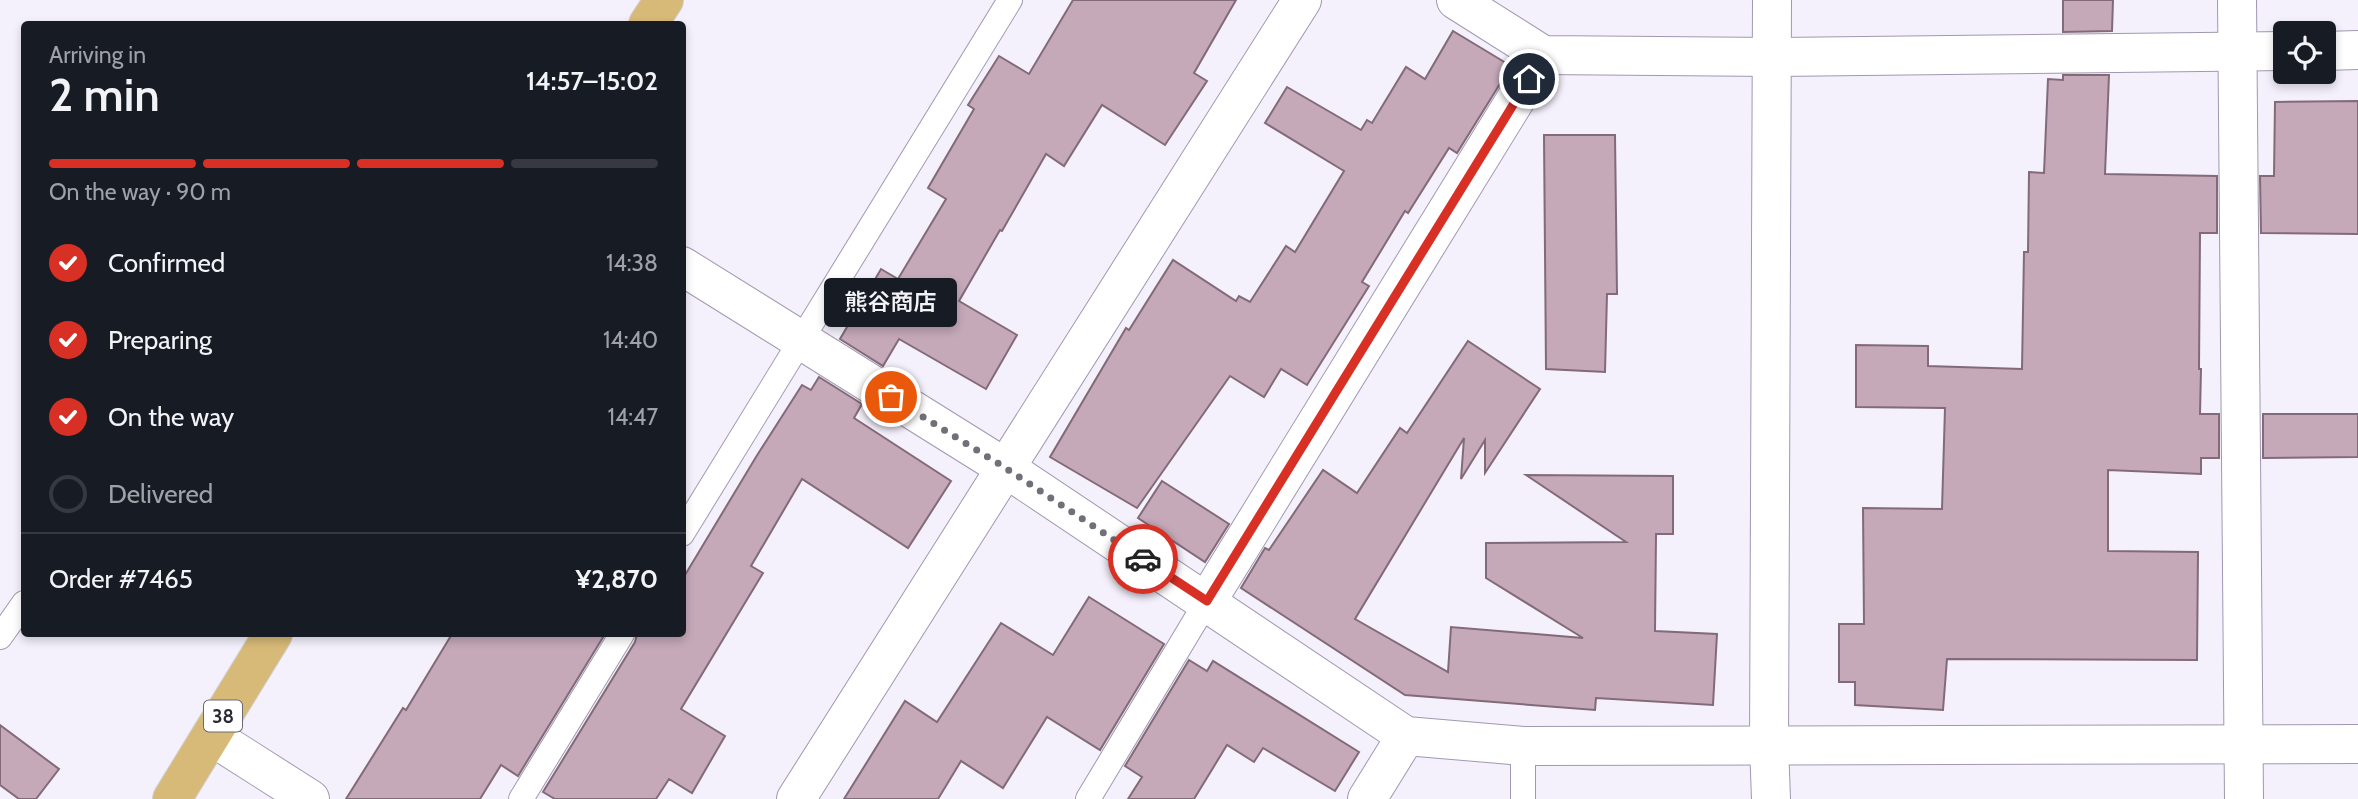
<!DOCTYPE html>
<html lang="en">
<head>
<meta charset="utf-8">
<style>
  body { margin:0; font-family:Cabin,"Noto Sans JP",sans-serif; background:#20242c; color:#f1f3f6; height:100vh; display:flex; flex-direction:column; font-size:26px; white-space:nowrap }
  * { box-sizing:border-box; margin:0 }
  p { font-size:23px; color:#9ea1a6 }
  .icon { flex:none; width:38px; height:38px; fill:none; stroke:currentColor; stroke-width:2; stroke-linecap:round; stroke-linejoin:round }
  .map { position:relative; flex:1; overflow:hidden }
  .drawer { position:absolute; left:21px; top:21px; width:665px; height:616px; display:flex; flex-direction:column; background:#171b24; border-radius:7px; box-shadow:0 4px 10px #0003 }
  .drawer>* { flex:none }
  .tools { position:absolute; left:2273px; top:21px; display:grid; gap:14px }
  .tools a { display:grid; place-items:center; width:63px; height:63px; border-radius:7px; background:#171b24; box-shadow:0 4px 10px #0003; font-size:35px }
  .pin { position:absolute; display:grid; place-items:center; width:60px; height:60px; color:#fff; margin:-30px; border:4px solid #fff; border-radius:50%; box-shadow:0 2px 7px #0007 }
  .courier { position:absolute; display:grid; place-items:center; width:70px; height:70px; margin:-35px; border:5px solid #d93025; border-radius:50%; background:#fff; color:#222; box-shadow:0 2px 9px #0007 }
  .bubble { position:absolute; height:49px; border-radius:7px; background:#171b24; box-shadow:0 4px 10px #0003; font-size:23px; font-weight:600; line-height:49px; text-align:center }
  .head em { font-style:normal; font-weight:600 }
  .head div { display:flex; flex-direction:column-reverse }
  .head { display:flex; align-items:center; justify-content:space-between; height:119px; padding:0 28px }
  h1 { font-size:46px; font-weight:600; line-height:52px }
  .bar { display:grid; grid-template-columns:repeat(4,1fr); gap:10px 7px; align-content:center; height:84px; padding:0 28px }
  .bar i { height:9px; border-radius:5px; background:#363941 }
  .bar .on { background:#d93025 }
  .bar p { grid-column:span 4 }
  .line { display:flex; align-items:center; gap:18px; padding:0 28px; border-top:2px solid #363941 }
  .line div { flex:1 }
  ol { padding:0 28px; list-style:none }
  li { display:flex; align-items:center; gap:21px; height:77px }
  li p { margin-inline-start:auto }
  li .icon { padding:7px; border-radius:50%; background:#d93025; color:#fff; stroke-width:4 }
  li:last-child { color:#9ea1a6 }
  li i { width:38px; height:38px; border:4px solid #363941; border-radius:50% }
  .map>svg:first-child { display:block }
</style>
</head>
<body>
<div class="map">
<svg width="2358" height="799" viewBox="0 0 2358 799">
  <rect width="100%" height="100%" fill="#f4f1fc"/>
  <g fill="#c5a9b9" stroke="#826a78" stroke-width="2">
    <polygon points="1073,0 1236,0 1194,73 1207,81 1165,145 1102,105 1064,166 1046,154 1002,231 1000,230 959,301 1017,335 986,389 899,339 883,366 840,339 881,269 898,279 946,199 928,188 974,109 968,105 999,56 1029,74"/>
    <polygon points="2063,0 2113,0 2112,31 2063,32"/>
    <polygon points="1453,31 1511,66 1457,153 1449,148 1408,213 1405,211 1362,282 1369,286 1307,385 1281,369 1264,397 1230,376 1137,508 1050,457 1126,328 1129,330 1173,260 1236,301 1239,296 1250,302 1286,246 1295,252 1344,171 1265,123 1287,87 1361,130 1367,120 1372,123 1406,67 1425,79"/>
    <polygon points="2063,75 2109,75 2105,174 2217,176 2217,233 2200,233 2199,369 2201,369 2200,414 2219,414 2219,458 2201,458 2201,474 2108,470 2108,551 2198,552 2197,660 1947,659 1943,710 1855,705 1855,682 1839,682 1839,624 1864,624 1863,508 1942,509 1945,408 1856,407 1856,345 1928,346 1928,366 2022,369 2024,252 2028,252 2029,172 2044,173 2048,79 2063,80"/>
    <polygon points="2358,101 2358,234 2261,233 2260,176 2274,176 2275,102"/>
    <polygon points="1544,135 1615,135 1617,294 1607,294 1605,372 1546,369"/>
    <polygon points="1468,341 1540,389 1485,473 1485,440 1461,479 1464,438 1355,619 1448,672 1451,627 1583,638 1486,578 1486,543 1626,542 1526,475 1673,476 1673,534 1656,534 1655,631 1717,634 1713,705 1596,698 1595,710 1405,695 1241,588 1265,548 1269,550 1323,470 1357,493 1400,428 1407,433"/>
    <polygon points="819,377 862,404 854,418 951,481 908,548 802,479 751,566 763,573 681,709 725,736 692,793 669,779 656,799 555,799 543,792 635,642 637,634 682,634 682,580 756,457 802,385 811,390"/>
    <polygon points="2263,414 2358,414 2358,457 2263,458"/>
    <polygon points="1162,481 1229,524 1205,562 1138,518"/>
    <polygon points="1089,597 1164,644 1100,750 1047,717 1003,788 961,761 938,799 844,799 905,701 937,722 1001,623 1053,655"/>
    <polygon points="452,634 605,634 518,776 501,765 480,799 346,799 403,708 406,710"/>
    <polygon points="1189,660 1207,671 1213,661 1359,752 1335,791 1263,748 1254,762 1227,745 1194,799 1128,799 1142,777 1125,766"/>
    <polygon points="0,725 59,769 36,799 19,799 0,785"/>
  </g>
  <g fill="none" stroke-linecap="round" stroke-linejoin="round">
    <defs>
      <g id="service">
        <polyline points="682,534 1010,0"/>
        <polyline points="0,637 24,603"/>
        <polyline points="1523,746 1523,799"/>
        <polyline points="521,799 622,634"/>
        <polyline points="1088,799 1207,601"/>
      </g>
      <g id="minor">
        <polyline points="1456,0 1543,55 1773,57 2286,51"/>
        <polyline points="2237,0 2244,799"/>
        <polyline points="2324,51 2358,50"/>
        <polyline points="682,266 1004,467 1406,736 1523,746 2358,744"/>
        <polyline points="1207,601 1543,55"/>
        <polyline points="211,736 310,799"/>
        <polyline points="796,799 1302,0"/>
        <polyline points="1367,799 1406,736"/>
      </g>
      <polyline id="tertiary" points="1771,799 1769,745 1772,0"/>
      <g id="trunk">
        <polyline points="648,24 664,0"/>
        <polyline points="172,799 273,634"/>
      </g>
    </defs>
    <use href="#service" stroke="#a098b1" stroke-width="26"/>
    <use href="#minor" stroke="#a098b1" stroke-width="40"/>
    <use href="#tertiary" stroke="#a098b1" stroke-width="40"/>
    <use href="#trunk" stroke="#d1d0d2" stroke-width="40"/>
    <use href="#service" stroke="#fff" stroke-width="24"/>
    <use href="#minor" stroke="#fff" stroke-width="38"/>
    <use href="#tertiary" stroke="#fff" stroke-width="38"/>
    <use href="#trunk" stroke="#d8ba78" stroke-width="38"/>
  </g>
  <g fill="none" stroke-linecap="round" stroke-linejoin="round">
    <polyline stroke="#726f79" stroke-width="7" stroke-dasharray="0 12.6" points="891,397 1004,467 1143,559"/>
    <polyline stroke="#d93025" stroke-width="9" points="1143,559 1207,601 1529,79"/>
  </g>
  <g text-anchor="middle" stroke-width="5" stroke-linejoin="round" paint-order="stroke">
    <rect fill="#fff" stroke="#6b6970" stroke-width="2" x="204" y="700.5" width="38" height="31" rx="5"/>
    <g font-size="19" font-weight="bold" fill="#2c2933">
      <text x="223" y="723">38</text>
    </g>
  </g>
</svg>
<div class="tools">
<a><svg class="icon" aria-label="locate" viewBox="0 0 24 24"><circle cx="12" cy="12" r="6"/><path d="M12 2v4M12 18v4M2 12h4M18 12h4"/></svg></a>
</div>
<div class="pin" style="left:891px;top:397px;background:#ea580c"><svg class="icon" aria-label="bag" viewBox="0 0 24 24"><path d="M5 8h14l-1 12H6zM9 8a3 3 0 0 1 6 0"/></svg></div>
<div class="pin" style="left:1529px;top:79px;background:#1f2937"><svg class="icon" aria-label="home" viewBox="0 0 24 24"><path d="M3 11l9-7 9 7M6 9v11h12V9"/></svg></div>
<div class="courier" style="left:1143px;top:559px"><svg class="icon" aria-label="car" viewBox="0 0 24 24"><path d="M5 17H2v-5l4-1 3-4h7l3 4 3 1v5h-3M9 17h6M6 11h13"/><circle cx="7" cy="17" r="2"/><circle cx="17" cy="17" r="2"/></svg></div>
<div class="bubble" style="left:824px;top:278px;width:133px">熊谷商店</div>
<section class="drawer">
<div class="head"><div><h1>2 min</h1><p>Arriving in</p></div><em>14:57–15:02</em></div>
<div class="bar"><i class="on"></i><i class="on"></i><i class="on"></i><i></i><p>On the way · 90 m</p></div>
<ol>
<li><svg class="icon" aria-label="check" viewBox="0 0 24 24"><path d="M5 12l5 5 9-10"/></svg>Confirmed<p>14:38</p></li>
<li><svg class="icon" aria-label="check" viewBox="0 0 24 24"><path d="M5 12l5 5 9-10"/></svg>Preparing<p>14:40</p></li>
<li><svg class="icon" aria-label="check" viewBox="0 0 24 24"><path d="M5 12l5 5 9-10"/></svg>On the way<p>14:47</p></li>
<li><i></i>Delivered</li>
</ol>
<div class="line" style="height:91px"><div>Order #7465</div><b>¥2,870</b></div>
</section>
</div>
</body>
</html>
